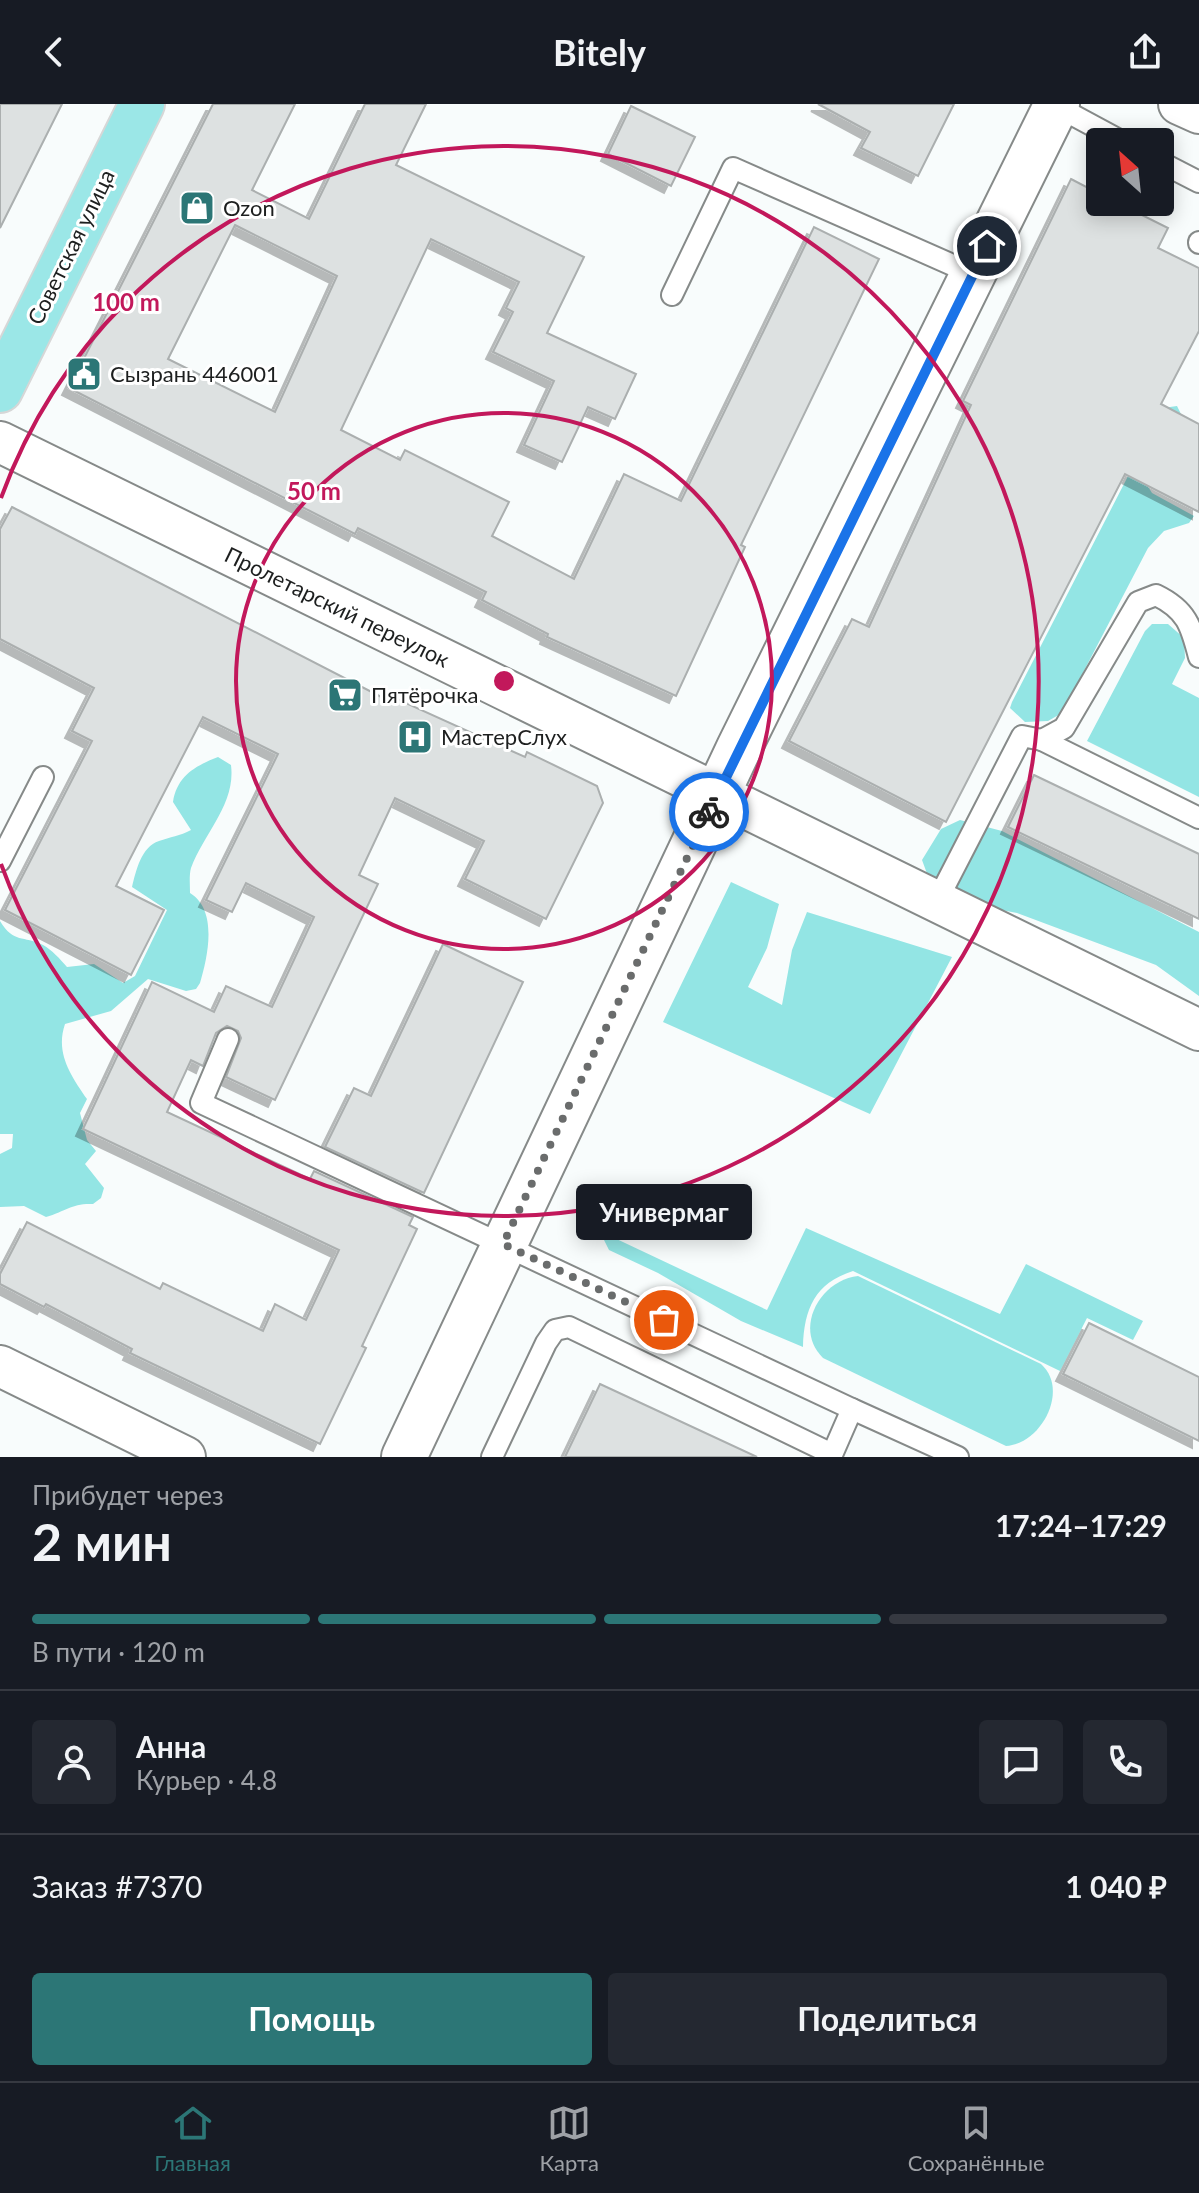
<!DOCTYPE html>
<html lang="ru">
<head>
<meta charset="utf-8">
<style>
  body { margin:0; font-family:Lato,sans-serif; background:#242831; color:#f1f3f6; height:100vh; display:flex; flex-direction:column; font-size:30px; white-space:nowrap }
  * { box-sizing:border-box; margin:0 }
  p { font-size:26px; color:#9ea1a6 }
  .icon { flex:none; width:44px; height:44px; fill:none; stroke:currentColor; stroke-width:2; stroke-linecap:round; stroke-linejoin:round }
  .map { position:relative; height:1353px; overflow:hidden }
  .details { display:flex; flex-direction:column; background:#171b24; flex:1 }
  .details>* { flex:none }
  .needle { width:52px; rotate:333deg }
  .tools { position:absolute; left:1086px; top:24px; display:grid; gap:16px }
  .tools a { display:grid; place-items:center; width:88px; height:88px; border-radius:8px; background:#171b24; box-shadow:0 4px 20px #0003; font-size:40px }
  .pin { position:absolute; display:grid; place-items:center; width:68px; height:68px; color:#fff; margin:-34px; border:4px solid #fff; border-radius:50%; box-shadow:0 2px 8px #0007 }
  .courier { position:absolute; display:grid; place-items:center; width:80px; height:80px; margin:-40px; border:6px solid #1a73e8; border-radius:50%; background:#fff; color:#222; box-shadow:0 2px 10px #0007 }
  .bubble { position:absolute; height:56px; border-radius:8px; background:#171b24; box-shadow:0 4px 20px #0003; font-size:26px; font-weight:700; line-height:56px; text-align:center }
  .summary em { font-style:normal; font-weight:700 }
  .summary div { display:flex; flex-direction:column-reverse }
  .summary { display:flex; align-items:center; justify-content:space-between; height:136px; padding:0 32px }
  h1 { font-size:52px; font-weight:700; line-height:60px }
  .bar { display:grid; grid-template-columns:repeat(4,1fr); gap:12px 8px; align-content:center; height:96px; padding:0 32px }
  .bar i { height:10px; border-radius:6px; background:#363941 }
  .bar .selected { background:#2c7676 }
  .bar p { grid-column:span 4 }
  .line { display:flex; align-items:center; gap:20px; padding:0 32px; border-top:2px solid #363941 }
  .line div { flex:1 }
  .round { display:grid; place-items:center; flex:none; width:84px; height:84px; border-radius:8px; background:#242831 }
  .action { display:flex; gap:16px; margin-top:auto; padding:16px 32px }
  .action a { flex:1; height:92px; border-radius:8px; background:#2c7676; color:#fff; font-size:32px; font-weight:700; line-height:92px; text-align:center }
  .action a+a { background:#242831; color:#f1f3f6 }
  header { display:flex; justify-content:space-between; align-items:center; height:104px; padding:0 32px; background:#171b24; font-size:36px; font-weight:700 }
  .dock { display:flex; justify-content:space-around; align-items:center; height:112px; border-top:2px solid #363941; background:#171b24; font-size:22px; color:#9ea1a6 }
  .dock a { display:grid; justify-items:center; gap:4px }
  .dock .selected { color:#2c7676 }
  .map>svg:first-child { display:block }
</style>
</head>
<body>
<header><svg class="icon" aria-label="back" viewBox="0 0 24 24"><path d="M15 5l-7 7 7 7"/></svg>Bitely<svg class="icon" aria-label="share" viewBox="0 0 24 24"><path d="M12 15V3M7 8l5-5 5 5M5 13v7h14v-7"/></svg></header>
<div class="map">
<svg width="1199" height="1353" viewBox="0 0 1199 1353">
  <defs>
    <filter id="shadow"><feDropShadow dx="-7" dy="7" stdDeviation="0" flood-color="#0004"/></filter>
  </defs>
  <rect width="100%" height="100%" fill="#f8fcfc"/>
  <g fill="#93e5e4">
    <polygon points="1177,302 1182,312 1147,381 1152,389 1194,412 1189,419 1164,427 1148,444 1062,609 1048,617 1025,618 1010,604 1012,598 1163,304"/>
    <polygon points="1152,520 1168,520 1184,534 1185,554 1172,580 1199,594 1199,693 1087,637 1145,527"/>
    <path d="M218,653L231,661C236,700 204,729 191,764C189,771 190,781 190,789C218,806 208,852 200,879L196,885L186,887L148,875L111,907L65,920C55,949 71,972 87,995L80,1009L87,1036L96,1047L85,1060L104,1084L101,1094L93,1100C72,1099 66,1107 46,1113L24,1102L0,1103V1050L12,1044L13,1030H0V817C14,840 23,831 43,841C52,846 60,855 67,863L94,860L123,879L135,872L167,806L132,783C136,767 141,743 159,737C170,733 180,732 191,726L173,698C177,672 195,662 218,653Z"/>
    <polygon points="960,716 1002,727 1199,828 1199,892 1156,861 1017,809 986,803 929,775 922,756 941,725"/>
    <polygon points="731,778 779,800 767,844 748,883 782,901 792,846 807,808 952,853 870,1010 663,918"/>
    <path d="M806,1124L1000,1210L1026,1160L1143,1217L1133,1236L1087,1214L1060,1267L853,1167C815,1179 804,1205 803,1243L741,1217L658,1169L609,1146L604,1136L606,1130L767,1206Z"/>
    <path d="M858,1172L1041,1260C1070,1286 1041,1340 1006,1342L823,1254C793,1225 820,1176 858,1172Z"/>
  </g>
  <g fill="#dde1e1" stroke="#abafaf" stroke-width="2" fill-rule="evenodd" filter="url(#shadow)">
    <polygon points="0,0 62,0 0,124"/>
    <path d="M213,0H295L252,86L309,115L365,0H426L396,61L584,153L547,229L636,270L615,315L588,303L562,358L524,341L554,277L493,248L513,208L506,204L519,178L431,135L341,326L400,356L405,346L509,398L492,432L574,475L624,370L681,397L814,123L879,155L741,441L745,443L676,592L547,533L548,530L482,496L486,488L358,424L355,430L69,284ZM235,121L337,172L275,308L168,255Z"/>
    <polygon points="818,0 954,0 918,72 861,44 870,28"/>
    <polygon points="631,2 695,33 671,82 608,50"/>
    <polygon points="1071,75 1100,90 1100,98 1116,98 1168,124 1158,144 1199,164 1199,227 1161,300 1199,320 1199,408 1125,370 946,718 789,637 852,515 869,523 971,301 963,297"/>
    <polygon points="12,403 393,599 395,594 525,653 527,648 597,682 603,699 546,815 465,775 484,737 395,694 359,771 378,780 275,996 226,973 241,934 238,927 227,922 216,929 203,962 191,956 167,1008 310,1075 314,1067 413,1113 409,1121 417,1125 362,1242 366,1244 320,1340 130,1249 132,1245 46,1200 44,1203 0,1180 0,1170 27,1118 160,1185 163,1179 263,1227 275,1200 306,1216 339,1146 83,1025 152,878 214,908 226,882 272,903 314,813 246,779 232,808 206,796 278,650 203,613 116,782 164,806 131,871 5,806 92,637 72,627 94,584 0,535 0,425"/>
    <polygon points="1034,671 1199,750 1199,815 1008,723"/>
    <polygon points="443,840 523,878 424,1089 325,1043 354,984 371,992"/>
    <polygon points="1089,1219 1199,1273 1199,1337 1063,1270"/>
    <polygon points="600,1280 757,1353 565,1353"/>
  </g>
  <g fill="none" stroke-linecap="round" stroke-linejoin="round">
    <defs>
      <g id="service">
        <polyline points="1056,2 1123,38"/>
        <polyline points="1160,58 1199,78"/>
        <polyline points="1199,139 1199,138"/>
        <polyline points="672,191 733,64 973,170"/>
        <polyline points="1042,636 1199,714"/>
        <polyline points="0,757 43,673"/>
        <path d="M937,797L1022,632L1042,636L1064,624L1138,498L1156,491C1187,506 1191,522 1199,553"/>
        <polyline points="228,935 201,999 852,1305 831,1353"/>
        <polyline points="852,1305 958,1353"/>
        <polyline points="492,1353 546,1239 555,1226 569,1223 832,1350"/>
      </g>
      <g id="minor">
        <polyline points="1179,0 1199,9"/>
        <polyline points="0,338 1199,926"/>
        <polyline points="0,1262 185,1353"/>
      </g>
      <polyline id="tertiary" points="404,1353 739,644 1057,0"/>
      <polyline id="primary" points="0,286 142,0"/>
    </defs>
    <use href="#service" stroke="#868a89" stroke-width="24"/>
    <use href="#minor" stroke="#868a89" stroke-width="44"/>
    <use href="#tertiary" stroke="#868a89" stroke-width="48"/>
    <use href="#primary" stroke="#d6d7d7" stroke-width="48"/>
    <use href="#service" stroke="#fff" stroke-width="20"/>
    <use href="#minor" stroke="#fff" stroke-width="40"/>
    <use href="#tertiary" stroke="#fff" stroke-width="44"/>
    <use href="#primary" stroke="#9be7e7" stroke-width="44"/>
  </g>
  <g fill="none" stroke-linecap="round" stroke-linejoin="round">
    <polyline stroke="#6a6c6c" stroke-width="8" stroke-dasharray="0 14.4" points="664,1216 503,1140 709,708"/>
    <polyline stroke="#1a73e8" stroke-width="10" points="709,708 987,142"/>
  </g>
  <g fill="none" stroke="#c2185b" stroke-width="4">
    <circle cx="504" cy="577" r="268"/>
    <path d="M1 394A535 535 0 1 1 1 760"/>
  </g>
  <defs>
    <symbol id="shop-square" viewBox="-11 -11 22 22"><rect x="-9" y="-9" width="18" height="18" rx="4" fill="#2c7676" stroke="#fff"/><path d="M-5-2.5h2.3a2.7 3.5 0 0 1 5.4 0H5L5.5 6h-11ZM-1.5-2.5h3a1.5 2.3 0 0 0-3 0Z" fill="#fff"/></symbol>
    <symbol id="civic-square" viewBox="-11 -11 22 22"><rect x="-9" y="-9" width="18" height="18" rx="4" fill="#2c7676" stroke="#fff"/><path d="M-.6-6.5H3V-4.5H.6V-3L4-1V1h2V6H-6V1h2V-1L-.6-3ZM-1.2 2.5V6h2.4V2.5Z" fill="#fff"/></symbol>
    <symbol id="supermarket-square" viewBox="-11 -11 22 22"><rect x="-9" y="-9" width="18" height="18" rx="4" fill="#2c7676" stroke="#fff"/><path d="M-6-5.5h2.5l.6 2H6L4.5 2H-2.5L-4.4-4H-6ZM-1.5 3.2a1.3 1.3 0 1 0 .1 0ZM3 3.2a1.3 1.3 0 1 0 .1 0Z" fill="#fff"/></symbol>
    <symbol id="hospital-square" viewBox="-11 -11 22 22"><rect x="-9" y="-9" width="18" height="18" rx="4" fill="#2c7676" stroke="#fff"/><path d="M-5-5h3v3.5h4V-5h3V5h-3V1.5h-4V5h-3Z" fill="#fff"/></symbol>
  </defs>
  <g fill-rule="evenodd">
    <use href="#shop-square" x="177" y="84" width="40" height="40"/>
    <use href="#civic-square" x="64" y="250" width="40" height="40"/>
    <use href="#supermarket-square" x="325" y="571" width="40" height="40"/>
    <use href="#hospital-square" x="395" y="613" width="40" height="40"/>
  </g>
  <g text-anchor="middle" stroke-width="6" stroke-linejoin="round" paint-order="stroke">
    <g font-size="22" fill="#1d1f1f" stroke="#fff" text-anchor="start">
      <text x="223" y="112">Ozon</text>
      <text x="110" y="278">Сызрань 446001</text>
      <text x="371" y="599">Пятёрочка</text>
      <text x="441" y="641">МастерСлух</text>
    </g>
    <g font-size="22" fill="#1d1f1f" stroke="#fff">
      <text transform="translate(71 143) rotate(-64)" y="8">Советская улица</text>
      <text transform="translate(337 503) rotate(26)" y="8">Пролетарский переулок</text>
    </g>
  </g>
  <circle cx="504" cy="577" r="12" fill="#c2185b" stroke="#fff" stroke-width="4"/>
  <g font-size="24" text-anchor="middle" font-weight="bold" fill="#c2185b" stroke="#fff" stroke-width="6" stroke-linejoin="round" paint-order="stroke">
    <text x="126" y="207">100 m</text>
    <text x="314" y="396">50 m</text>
  </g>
</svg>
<div class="tools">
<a><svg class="needle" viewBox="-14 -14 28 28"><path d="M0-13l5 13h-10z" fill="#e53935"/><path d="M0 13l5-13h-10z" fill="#9ea1a6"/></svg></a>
</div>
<div class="pin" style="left:664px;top:1216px;background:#ea580c"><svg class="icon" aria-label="bag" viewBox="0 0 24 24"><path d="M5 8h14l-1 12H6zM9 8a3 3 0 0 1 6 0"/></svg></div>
<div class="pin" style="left:987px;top:142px;background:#1f2937"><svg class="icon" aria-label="home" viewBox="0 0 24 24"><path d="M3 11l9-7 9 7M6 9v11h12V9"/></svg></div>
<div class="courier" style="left:709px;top:708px"><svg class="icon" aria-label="bike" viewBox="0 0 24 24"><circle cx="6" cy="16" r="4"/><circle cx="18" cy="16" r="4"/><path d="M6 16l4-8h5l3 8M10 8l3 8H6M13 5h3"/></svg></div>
<div class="bubble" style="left:576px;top:1080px;width:176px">Универмаг</div>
</div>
<section class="details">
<div class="summary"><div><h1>2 мин</h1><p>Прибудет через</p></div><em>17:24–17:29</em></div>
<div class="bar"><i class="selected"></i><i class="selected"></i><i class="selected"></i><i></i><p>В пути · 120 m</p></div>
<div class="line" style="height:144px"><a class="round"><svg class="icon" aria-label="person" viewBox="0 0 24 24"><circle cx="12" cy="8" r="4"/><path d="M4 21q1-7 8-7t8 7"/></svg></a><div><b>Анна</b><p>Курьер · 4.8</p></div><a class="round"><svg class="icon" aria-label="chat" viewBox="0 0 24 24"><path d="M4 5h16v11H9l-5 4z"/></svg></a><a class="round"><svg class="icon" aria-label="phone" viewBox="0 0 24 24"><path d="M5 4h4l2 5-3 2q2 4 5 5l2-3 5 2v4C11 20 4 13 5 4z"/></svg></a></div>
<div class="line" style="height:104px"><div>Заказ #7370</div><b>1 040 ₽</b></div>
<div class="action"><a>Помощь</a><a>Поделиться</a></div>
</section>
<nav class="dock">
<a class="selected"><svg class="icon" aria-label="home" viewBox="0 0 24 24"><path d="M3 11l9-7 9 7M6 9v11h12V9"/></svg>Главная</a>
<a><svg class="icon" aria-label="map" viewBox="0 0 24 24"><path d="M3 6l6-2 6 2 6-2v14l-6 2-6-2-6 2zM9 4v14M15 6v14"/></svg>Карта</a>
<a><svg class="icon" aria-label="saved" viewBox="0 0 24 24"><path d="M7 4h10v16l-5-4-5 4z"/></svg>Сохранённые</a>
</nav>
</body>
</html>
